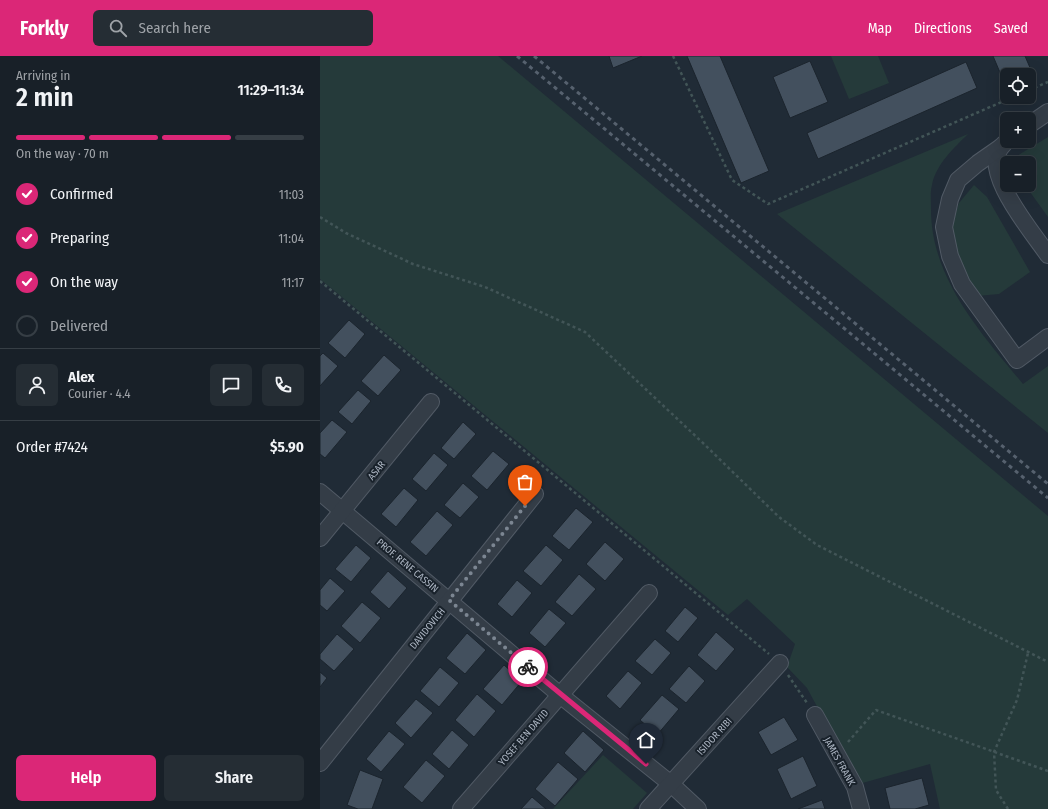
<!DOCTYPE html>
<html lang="en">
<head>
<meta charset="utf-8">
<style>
  body { margin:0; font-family:"Fira Sans Condensed",sans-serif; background:#252d34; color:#f1f3f6; height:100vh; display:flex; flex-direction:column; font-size:15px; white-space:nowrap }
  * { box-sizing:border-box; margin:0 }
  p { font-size:13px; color:#9fa3a8 }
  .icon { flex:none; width:22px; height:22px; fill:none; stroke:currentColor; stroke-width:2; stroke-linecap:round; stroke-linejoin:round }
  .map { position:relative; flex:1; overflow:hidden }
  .panel { display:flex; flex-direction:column; background:#182028; width:320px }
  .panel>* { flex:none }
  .fabs { position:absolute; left:680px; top:12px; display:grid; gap:8px }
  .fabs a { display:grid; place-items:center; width:36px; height:36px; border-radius:6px; background:#182028; box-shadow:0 4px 16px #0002,0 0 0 1px #363e45; font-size:20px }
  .pin { position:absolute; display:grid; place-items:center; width:34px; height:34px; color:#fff; margin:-41px -17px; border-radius:50% 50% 50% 0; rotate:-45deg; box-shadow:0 0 4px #0007 }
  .pin .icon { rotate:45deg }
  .courier { position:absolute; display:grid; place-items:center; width:40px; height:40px; margin:-20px; border:3px solid #db2777; border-radius:50%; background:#fff; color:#222; box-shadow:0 1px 5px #0007 }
  .summary em { font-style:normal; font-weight:600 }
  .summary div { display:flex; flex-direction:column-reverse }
  .summary { display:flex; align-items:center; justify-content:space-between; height:68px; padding:0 16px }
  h1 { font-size:26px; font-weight:600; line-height:30px }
  .bar { display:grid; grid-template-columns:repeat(4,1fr); gap:6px 4px; align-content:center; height:48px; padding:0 16px }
  .bar i { height:5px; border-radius:3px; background:#363e45 }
  .bar .selected { background:#db2777 }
  .bar p { grid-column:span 4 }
  .line { display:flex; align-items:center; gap:10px; padding:0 16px; border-top:1px solid #363e45 }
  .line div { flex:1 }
  .round { display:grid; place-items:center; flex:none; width:42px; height:42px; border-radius:6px; background:#252d34 }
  ol { padding:0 16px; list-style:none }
  li { display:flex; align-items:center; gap:12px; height:44px }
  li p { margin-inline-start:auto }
  li .icon { padding:4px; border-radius:50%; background:#db2777; color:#fff; stroke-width:4 }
  li:last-child { color:#9fa3a8 }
  li i { width:22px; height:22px; border:2px solid #363e45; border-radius:50% }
  .cta { display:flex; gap:8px; margin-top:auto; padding:8px 16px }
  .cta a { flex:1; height:46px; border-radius:6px; background:#db2777; color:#fff; font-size:16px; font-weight:600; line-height:46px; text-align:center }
  .cta a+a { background:#252d34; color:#f1f3f6 }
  header { display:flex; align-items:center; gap:24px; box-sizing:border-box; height:56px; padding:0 20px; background:#db2777; color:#fff }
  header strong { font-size:19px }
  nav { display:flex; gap:22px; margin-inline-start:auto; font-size:14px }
  .search { width:280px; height:36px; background:#252d34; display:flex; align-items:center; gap:10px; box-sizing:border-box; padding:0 14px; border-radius:6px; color:#9fa3a8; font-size:15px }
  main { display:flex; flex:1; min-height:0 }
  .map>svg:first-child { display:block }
</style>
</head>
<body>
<header>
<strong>Forkly</strong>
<div class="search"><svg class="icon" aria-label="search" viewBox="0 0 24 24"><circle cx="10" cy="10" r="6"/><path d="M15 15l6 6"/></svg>Search here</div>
<nav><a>Map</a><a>Directions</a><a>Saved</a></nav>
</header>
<main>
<section class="panel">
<div class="summary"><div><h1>2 min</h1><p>Arriving in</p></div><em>11:29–11:34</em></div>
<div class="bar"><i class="selected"></i><i class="selected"></i><i class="selected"></i><i></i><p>On the way · 70 m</p></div>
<ol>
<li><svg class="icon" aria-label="check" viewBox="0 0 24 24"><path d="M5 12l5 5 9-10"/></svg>Confirmed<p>11:03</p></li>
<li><svg class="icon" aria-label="check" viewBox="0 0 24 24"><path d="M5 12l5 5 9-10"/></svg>Preparing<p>11:04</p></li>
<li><svg class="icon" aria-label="check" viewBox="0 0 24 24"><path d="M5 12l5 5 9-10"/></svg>On the way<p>11:17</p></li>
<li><i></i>Delivered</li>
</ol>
<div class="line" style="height:72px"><a class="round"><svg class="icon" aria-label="person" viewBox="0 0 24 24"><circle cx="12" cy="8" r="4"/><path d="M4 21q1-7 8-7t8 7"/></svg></a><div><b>Alex</b><p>Courier · 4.4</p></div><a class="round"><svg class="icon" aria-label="chat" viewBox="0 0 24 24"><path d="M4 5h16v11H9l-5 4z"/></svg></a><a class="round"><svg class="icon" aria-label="phone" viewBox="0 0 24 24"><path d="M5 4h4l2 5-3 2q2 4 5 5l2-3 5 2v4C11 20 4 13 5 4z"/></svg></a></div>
<div class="line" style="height:52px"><div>Order #7424</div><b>$5.90</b></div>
<div class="cta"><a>Help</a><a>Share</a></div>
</section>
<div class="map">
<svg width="728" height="753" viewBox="0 0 728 753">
  <rect width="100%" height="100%" fill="#202b36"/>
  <g fill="#253a3a">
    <polygon points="0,0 178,0 728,460 728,753 620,753 610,708 539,728 487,632 467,611 475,588 427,543 408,559 0,223"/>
    <polygon points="511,0 558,0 569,27 529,43"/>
    <path d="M648,78C634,92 616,108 612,129C610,136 611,144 611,151C610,222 661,277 703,328L728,310V377L457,158Z"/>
    <polygon points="728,81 728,161 705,129 709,129 709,107 694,107 692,103"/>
    <polygon points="654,129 667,141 710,216 679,238 657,240 643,221 630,173 639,147"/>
    <polygon points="283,699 327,737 313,753 233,753"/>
  </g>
  <g fill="#43505e" stroke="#1b242d">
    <polygon points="289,0 322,0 293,12"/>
    <polygon points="367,0 400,0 449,115 421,127"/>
    <polygon points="673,0 705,0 711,14 701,19 687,19 687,25 684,26"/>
    <polygon points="490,5 508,46 470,62 453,21"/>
    <polygon points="646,6 657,32 498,103 487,77"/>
    <polygon points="29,264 45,278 25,302 8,287"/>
    <polygon points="3,297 18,310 0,330 0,300"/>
    <polygon points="64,299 81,314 58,340 41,325"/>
    <polygon points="38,334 51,345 32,368 18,356"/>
    <polygon points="12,364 27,376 5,402 0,398 0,377"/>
    <polygon points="143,366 156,378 134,403 121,392"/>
    <polygon points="173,395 189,408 167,434 151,420"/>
    <polygon points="114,397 128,409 106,435 92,423"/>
    <polygon points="143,427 159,441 140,462 124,449"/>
    <polygon points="84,432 98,444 76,471 61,458"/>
    <polygon points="256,452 273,466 249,494 232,480"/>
    <polygon points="117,455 133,469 106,500 90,486"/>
    <polygon points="285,486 304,503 285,525 266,508"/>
    <polygon points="36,489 51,502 31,526 15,513"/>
    <polygon points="226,489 243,504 221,530 203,515"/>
    <polygon points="68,515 87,532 69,553 50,536"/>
    <polygon points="259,518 276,533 252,560 235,546"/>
    <polygon points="10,522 25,535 7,555 0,549 0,534"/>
    <polygon points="197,524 212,537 192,561 177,548"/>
    <polygon points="42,546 61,562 40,587 21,570"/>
    <polygon points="365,551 378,562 358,586 345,575"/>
    <polygon points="229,553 246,567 225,591 209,577"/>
    <polygon points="396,576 415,593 396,615 377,599"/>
    <polygon points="147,577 166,594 145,618 126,602"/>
    <polygon points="17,578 34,593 14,615 0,603 0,598"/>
    <polygon points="335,583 351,597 332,619 315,605"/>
    <polygon points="184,609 202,625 182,649 163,633"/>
    <polygon points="369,610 385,625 366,647 349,633"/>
    <polygon points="120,611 139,627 119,651 100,635"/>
    <polygon points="308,615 322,627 300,653 286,640"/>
    <polygon points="0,616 7,622 0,631"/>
    <polygon points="157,638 176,655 154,681 135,664"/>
    <polygon points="342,639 359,653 337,679 320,664"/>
    <polygon points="96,643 113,657 91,682 75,667"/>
    <polygon points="464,661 478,684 451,699 438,676"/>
    <polygon points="132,674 149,689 129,713 112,698"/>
    <polygon points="69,675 85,688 61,716 46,703"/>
    <polygon points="263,675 284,694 265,716 244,697"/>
    <polygon points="483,700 497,730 471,743 457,713"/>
    <polygon points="106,704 125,720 102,747 83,731"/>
    <polygon points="238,706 258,723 235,750 215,733"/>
    <polygon points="40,714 63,723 52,753 38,753 27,749"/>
    <polygon points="602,722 609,749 595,753 570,753 565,732"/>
    <polygon points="212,741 226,753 201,753"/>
    <polygon points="502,744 505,753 478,753"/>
  </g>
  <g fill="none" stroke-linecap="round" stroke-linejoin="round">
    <defs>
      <g id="minor">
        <polyline points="709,69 728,56"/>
        <path d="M684,88C656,111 714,178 728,199"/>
        <polyline points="681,91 658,107 638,124 630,143 624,171 630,200 642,228 697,304 728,281"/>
        <polyline points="0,436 240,639 351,728 378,753"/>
        <polyline points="0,482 111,346"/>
        <polyline points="495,659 535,731 541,753"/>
        <polyline points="0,707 215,438"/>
        <polyline points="141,753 329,537"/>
        <polyline points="328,753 460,607"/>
      </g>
    </defs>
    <use href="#minor" stroke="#515a65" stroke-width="18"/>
    <g stroke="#425557" stroke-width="2.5" stroke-dasharray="3 3" stroke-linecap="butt">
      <polyline points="353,0 412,124 448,148 693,41"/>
      <polyline points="709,34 728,26"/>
      <polyline points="0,161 26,177 93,208 165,231 265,276 384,388 459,461 497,489 728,606"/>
      <polyline points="0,225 449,598"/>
      <polyline points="468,619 487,647"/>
      <polyline points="528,686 556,654 728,715"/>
      <polyline points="688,753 676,734 674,696 697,644 708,597"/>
    </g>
    <use href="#minor" stroke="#343d47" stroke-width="16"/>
    <g stroke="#56616e" stroke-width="3" stroke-dasharray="4 4" stroke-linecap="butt">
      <polyline points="197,0 728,442"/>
      <polyline points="214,0 728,428"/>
    </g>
  </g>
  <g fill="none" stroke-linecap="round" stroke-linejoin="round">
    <polyline stroke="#7c8692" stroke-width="4" stroke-dasharray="0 7.2" points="205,450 129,544 208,611"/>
    <polyline stroke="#db2777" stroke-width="5" points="208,611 326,708"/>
  </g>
  <g text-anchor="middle" stroke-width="4" stroke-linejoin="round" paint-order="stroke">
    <g font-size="10" fill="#aeb7c4" stroke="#19222b">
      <text transform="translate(56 414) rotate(-51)" y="4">ASAR</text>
      <text transform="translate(88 509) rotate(40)" y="4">PROF. RENE CASSIN</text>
      <text transform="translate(107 572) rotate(-51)" y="4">DAVIDOVICH</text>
      <text transform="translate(394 680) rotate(-48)" y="4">ISIDOR RIBI</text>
      <text transform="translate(203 681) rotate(-49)" y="4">YOSEF BEN DAVID</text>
      <text transform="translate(520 705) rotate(61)" y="4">JAMES FRANK</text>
    </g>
  </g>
</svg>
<div class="fabs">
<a><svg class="icon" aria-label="locate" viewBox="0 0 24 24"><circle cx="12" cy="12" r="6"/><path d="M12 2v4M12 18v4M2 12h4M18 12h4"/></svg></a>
<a>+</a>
<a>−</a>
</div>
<div class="pin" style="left:205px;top:450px;background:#ea580c"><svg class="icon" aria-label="bag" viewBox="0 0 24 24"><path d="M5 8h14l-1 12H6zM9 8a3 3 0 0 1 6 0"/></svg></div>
<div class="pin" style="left:326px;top:708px;background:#1f2937"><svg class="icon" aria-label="home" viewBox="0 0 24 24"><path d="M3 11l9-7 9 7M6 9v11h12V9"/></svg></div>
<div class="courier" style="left:208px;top:611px"><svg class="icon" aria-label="bike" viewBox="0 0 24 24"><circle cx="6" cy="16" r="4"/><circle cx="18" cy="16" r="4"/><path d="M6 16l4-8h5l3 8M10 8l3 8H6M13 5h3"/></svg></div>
</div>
</main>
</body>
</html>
